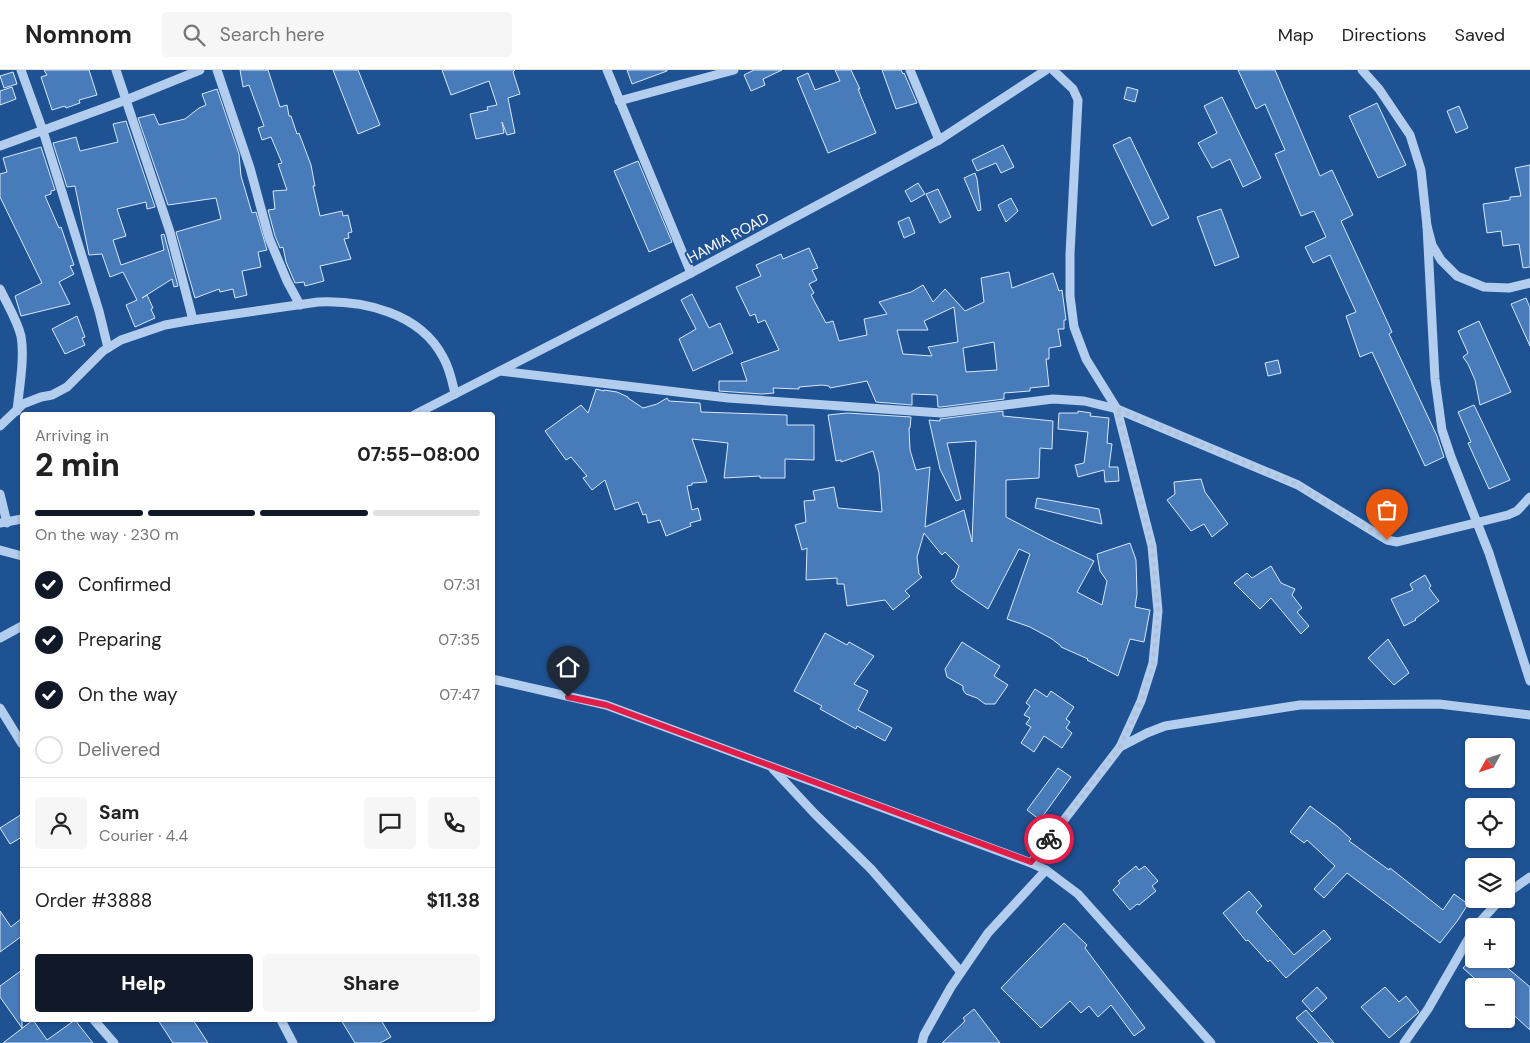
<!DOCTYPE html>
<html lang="en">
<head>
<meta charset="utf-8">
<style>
  body { margin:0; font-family:"DM Sans",sans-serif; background:#f6f6f6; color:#222; height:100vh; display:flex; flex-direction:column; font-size:19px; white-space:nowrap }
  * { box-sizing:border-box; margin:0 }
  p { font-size:16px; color:#767676 }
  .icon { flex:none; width:28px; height:28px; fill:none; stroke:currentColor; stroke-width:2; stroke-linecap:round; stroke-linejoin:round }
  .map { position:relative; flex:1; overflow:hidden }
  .drawer { position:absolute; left:20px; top:342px; width:475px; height:610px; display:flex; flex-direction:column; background:#fff; border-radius:5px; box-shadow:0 1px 4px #0004 }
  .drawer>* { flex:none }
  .needle { width:32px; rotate:230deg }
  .controls { position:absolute; left:1465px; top:668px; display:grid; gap:10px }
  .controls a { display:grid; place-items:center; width:50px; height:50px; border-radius:5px; background:#fff; box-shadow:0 1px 4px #0004; font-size:25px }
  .pin { position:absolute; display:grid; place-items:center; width:42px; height:42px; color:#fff; margin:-51px -21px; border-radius:50% 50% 50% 0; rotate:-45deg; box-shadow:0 0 5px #0007 }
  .pin .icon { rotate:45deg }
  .courier { position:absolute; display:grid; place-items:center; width:50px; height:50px; margin:-25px; border:4px solid #e11d48; border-radius:50%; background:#fff; color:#222; box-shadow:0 1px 6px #0007 }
  .summary em { font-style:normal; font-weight:800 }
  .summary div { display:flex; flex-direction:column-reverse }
  .summary { display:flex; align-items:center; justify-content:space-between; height:85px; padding:0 15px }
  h1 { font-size:32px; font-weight:800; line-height:38px }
  .bar { display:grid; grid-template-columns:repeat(4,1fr); gap:8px 5px; align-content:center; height:60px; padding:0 15px }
  .bar i { height:6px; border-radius:4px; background:#e0e0e0 }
  .bar .current { background:#111827 }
  .bar p { grid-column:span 4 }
  .line { display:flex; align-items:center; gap:12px; padding:0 15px; border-top:1px solid #e0e0e0 }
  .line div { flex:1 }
  .round { display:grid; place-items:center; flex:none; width:52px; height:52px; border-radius:5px; background:#f6f6f6 }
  ol { padding:0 15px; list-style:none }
  li { display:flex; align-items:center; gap:15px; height:55px }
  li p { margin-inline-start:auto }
  li .icon { padding:5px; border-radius:50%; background:#111827; color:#fff; stroke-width:4 }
  li:last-child { color:#767676 }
  li i { width:28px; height:28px; border:2px solid #e0e0e0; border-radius:50% }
  .primary-button { display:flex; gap:10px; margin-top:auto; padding:10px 15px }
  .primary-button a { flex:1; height:58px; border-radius:5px; background:#111827; color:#fff; font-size:20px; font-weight:800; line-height:58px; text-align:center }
  .primary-button a+a { background:#f6f6f6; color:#222 }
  header { display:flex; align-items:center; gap:30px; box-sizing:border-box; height:70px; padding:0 25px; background:#fff; border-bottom:1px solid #e0e0e0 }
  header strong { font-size:24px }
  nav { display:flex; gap:28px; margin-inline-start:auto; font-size:18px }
  .search { width:350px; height:45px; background:#f6f6f6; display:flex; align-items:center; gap:12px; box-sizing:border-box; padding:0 18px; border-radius:5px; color:#767676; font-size:19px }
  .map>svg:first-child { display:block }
</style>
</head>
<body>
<header>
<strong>Nomnom</strong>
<div class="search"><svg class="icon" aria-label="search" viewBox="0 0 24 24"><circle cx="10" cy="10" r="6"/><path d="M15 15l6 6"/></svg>Search here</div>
<nav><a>Map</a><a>Directions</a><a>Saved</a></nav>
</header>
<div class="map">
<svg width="1530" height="973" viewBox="0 0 1530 973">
  <rect width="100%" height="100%" fill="#1f5293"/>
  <g fill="#487bb9" stroke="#d7e7fa" fill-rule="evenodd">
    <polygon points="44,0 89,0 97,25 79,30 80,33 66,38 65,36 52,40 41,7 47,5"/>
    <polygon points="240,0 268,0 280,37 287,35 289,46 291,46 297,64 299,63 311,95 315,116 313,116 320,146 342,141 343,146 348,145 352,162 348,163 349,168 344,169 351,189 320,196 324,211 305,216 304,212 295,213 286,192 283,177 280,178 275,166 268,140 275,139 273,121 287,120 278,94 282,93 271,67 262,70 258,58 264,56 249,15 243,17"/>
    <polygon points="333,0 358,0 380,55 358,64"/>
    <polygon points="442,0 515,0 513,2 520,24 508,28 515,63 507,65 502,52 504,63 476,69 470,44 488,40 487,37 497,35 489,11 451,25"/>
    <polygon points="627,0 667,0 667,1 632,14"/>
    <polygon points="754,0 782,0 763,9 765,15 751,21 744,5"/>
    <polygon points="835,0 851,0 860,19 858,19 876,63 828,83 797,8 808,3 815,20 840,11"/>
    <polygon points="882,0 901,0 903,4 904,3 917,33 896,39"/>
    <polygon points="1238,0 1275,0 1320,106 1332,100 1353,145 1341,151 1392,262 1389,264 1437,366 1444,387 1425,396 1372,282 1360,287 1346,246 1356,242 1330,185 1313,193 1305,177 1326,167 1314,141 1301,146 1275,84 1285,80 1265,34 1256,39"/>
    <polygon points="13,2 17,14 4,18 0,6"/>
    <polygon points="12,17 16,29 0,35 0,21"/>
    <polygon points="1127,17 1138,20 1135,32 1124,29"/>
    <polygon points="217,19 239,84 241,106 252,143 256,142 267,180 258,182 261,197 242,201 247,225 235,228 233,219 220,222 219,219 195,228 176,162 221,149 216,128 168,135 138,48 154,44 159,55 185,49 199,38 206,35 202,24"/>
    <polygon points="1222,27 1261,108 1243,117 1230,89 1212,98 1198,73 1217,63 1204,36"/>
    <polygon points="1377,33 1406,95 1378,108 1349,46"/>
    <polygon points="1459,36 1468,58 1456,63 1447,41"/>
    <polygon points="126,51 155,137 147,139 146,132 117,139 126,166 113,170 121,195 164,180 161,165 164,164 178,216 174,217 172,209 142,228 147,225 153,238 151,239 155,248 135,257 126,235 137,230 123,202 110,207 102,184 89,185 75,116 67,117 53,73 76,67 80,81 118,72 113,54"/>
    <polygon points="1130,67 1169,148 1152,156 1113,75"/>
    <polygon points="1003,75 1014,97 1001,103 996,93 977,101 972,90"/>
    <polygon points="41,77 55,120 51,121 51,124 45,126 59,158 61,157 74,195 70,196 74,204 59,212 70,234 21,246 15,226 42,213 0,127 0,104 7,102 3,88"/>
    <polygon points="638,91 672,172 649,182 614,101"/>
    <polygon points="1530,95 1530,197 1523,198 1519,174 1503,176 1501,161 1487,163 1483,134 1510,130 1510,127 1521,126 1515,98"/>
    <polygon points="975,103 977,109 981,140 978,141 964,108"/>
    <polygon points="918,113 925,124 911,132 905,121"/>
    <polygon points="938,119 951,147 940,153 926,124"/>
    <polygon points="1011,128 1018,141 1006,152 998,135"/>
    <polygon points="1221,139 1239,187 1215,196 1197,147"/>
    <polygon points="909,147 915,163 904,168 898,152"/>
    <path d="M809,178L818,198L812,200L817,210L809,214L814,223L811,225L826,253L833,251L839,271L867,265L864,249L887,244L879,232L911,222L923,215L933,232L945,219L965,241L984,232L981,208L1009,202L1012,218L1053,203L1059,221L1062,220L1066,250H1064V259H1058L1061,276L1049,278V289H1046L1049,316L1030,318V321L1004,323V329L941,337H938L937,325L912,324V335L876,332L867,311L830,318L829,316L822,315L799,317V319L773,318L774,323L762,324L719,321V311H747L741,293L779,280L765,250L758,253L755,244L750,246L736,217L761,206L756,195L781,184L783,189ZM954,237L958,272L928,277L932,286L903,284L897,260H928L924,251ZM994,272L997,300L966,302L963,278Z"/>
    <polygon points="692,224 709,258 720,253 733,283 693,301 679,269 696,259 681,230"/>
    <polygon points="1526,228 1530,238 1530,276 1511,234"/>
    <polygon points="77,246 85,267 82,268 85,275 65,284 52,259"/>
    <polygon points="1479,251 1511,322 1480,335 1475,310 1468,294 1463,287 1468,283 1458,261"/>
    <polygon points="1278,290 1281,303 1268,306 1265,293"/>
    <polygon points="596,319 604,321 604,320 617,322 628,327 628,328 643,338 657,334 667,328 669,331 700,333 701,342 787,345 787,355 814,355 814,390 785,389 785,408 760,408 760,406 724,408 728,373 692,369 707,412 692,413 692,415 687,416 692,440 698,438 701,450 690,453 691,456 666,466 660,450 648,453 646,444 643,445 638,432 615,440 605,410 592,420 583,408 587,406 571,387 566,390 545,361 581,335 588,343"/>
    <polygon points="1474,335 1510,410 1489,419 1468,373 1471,372 1458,342"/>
    <polygon points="1003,341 1003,346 1053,351 1052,379 1040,378 1039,408 1006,410 1006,447 1048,469 1094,491 1077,522 1102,535 1107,511 1100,501 1097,484 1130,473 1136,490 1137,524 1135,537 1150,540 1144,572 1130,569 1118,606 1087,590 1088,589 1061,577 1061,576 1052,569 1030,557 1007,549 1030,484 1019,479 988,539 956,517 951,511 955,508 959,496 945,482 942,485 924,463 917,487 919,504 922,507 905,521 910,526 893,540 885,530 847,536 844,514 837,514 837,508 806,510 807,478 802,480 795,455 806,452 804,431 815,430 813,421 834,417 838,438 882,442 879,403 873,381 841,392 841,390 836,391 828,345 847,343 911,347 910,358 909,358 910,380 916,400 930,397 925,457 964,440 972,472 976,371 947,373 961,429 956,431 940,399 929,350 940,351 940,349"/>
    <polygon points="1078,341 1091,343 1090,346 1109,348 1107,373 1112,374 1109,397 1118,397 1119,411 1105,412 1104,400 1078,407 1075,395 1084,393 1088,362 1058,359 1059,343 1078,343"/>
    <polygon points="1201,409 1205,422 1228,454 1212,467 1204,454 1191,461 1167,430 1175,424 1174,412"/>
    <polygon points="1037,428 1099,439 1102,454 1035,438"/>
    <polygon points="1271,496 1281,513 1295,519 1292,525 1302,538 1297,542 1309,556 1301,564 1271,528 1260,539 1234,513 1247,503 1252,508"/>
    <polygon points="1425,505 1431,516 1429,518 1439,531 1415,549 1416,550 1404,556 1391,529 1413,520 1410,514"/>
    <polygon points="825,563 847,575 849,572 874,586 854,614 868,621 858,640 892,658 885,671 857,656 856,659 820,639 822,636 794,621"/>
    <polygon points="1388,569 1409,603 1394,615 1368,588"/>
    <polygon points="962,572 1000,596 994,606 1008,615 995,634 985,634 977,628 966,624 963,620 963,616 947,607 945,599"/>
    <polygon points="1035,619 1047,627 1051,621 1074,637 1066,649 1070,652 1066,658 1072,663 1062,678 1044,666 1034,682 1021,673 1031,657 1026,654 1030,648 1024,645 1030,636 1026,633"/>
    <polygon points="1058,698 1071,707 1040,750 1027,740"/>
    <polygon points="1310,736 1338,757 1351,769 1349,771 1389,800 1390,798 1443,840 1454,824 1468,834 1458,850 1440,873 1347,803 1324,828 1314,819 1335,796 1307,770 1304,773 1290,762"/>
    <polygon points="22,744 22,767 10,774 0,758"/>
    <polygon points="1136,796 1139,800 1145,796 1158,811 1152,816 1156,821 1139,835 1137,834 1130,840 1113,820 1120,813 1118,811"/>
    <polygon points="1249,821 1262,836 1256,842 1294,885 1324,860 1331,869 1286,908 1270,890 1268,892 1248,870 1246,871 1223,843"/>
    <polygon points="0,841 11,857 22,848 22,866 0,882"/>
    <polygon points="1064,853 1087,875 1085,878 1145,958 1134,966 1111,935 1098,947 1089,936 1081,943 1070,931 1041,958 1001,918"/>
    <polygon points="1471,889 1497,889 1530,917 1530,960 1506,938 1506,916 1483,916 1463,898"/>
    <polygon points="22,900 22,958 0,927 0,916"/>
    <polygon points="1317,917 1327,928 1312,942 1302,931"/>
    <polygon points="1385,917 1399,932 1406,926 1419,942 1389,968 1361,937"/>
    <polygon points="974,939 1000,973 942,973 965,951 963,948"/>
    <polygon points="1306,940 1334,973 1319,973 1296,948"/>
    <polygon points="33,950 47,970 75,950 93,973 3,973"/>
    <polygon points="158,950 193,950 208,973 173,973"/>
    <polygon points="341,950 381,950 391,967 380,973 355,973"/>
  </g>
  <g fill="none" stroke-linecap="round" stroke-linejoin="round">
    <g stroke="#b2cdee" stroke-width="9">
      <polyline points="21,0 43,61 99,241 108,278"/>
      <polyline points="116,0 170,162 193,250"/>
      <polyline points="217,0 250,98 269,168 287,211 300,235"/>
      <polyline points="607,0 691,203"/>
      <polyline points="910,0 939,70"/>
      <polyline points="1053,0 1073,19 1078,30 1070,184 1070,226 1074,257 1086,289 1117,339 1152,476 1158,541 1153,593 1141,631 1120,677"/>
      <polyline points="1362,0 1379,19 1410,65 1421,100 1427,156 1432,175 1441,190 1457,206 1484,217 1509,218 1530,213"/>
      <polyline points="619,31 734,0"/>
      <polyline points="0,76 126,30 200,0"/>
      <polyline points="1427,156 1435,309 1442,360 1451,387 1489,483 1530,611"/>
      <path d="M0,219C7,234 17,250 21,266C25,288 19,319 17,341"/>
      <polyline points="500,301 728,328 941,343 1053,329 1084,331 1117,339 1298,415 1387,470 1397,472 1508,445 1517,441 1530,427"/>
      <polyline points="414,345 691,203 939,70 1046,0"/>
      <path d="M0,356L23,334L41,327L52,325L67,317L103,281L121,270L165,255L193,250L318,232C364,230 420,243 443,287C450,299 452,311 455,324"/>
      <polyline points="0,424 7,453"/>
      <polyline points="0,453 22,449"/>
      <polyline points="0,480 22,486"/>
      <polyline points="0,568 22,556"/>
      <polyline points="492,609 606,635 1031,793 1046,800 1078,824 1211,973"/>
      <polyline points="0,638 22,674"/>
      <polyline points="773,699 815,744 871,799 961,902"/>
      <polyline points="1031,793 1120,677 1147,663 1165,656 1300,635 1439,634 1530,645"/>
      <polyline points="1506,824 1530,807"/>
      <polyline points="1476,856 1501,829"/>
      <polyline points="94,950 114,973"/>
      <polyline points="281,950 293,973"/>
      <polyline points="922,973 924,965 951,917 988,863 1046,800"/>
      <polyline points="1404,973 1428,939 1474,859"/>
    </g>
  </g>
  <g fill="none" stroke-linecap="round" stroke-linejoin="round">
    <polyline stroke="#b1c2d9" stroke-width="5" stroke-dasharray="0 9" points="1049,769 1120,677 1141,631 1153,594 1158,541 1152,476 1117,339 1298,415 1387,470"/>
    <polyline stroke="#e11d48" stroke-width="6" points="568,627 606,635 1031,792 1049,769"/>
  </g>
  <g text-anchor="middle" stroke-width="4" stroke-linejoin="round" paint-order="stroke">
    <g font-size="15" fill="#fff" stroke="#1f5293">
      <text transform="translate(728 168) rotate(-28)" y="5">HAMIA ROAD</text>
    </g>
  </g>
</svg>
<div class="controls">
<a><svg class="needle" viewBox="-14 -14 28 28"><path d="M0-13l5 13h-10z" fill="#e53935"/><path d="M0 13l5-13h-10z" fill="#767676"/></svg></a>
<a><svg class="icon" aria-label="locate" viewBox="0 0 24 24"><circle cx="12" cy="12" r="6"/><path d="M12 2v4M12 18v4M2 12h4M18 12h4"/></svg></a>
<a><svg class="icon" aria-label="layers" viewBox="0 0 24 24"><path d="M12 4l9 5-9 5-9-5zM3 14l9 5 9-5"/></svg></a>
<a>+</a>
<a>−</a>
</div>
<div class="pin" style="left:1387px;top:470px;background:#ea580c"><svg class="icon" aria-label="bag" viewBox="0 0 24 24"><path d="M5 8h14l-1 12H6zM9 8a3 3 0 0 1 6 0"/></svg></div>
<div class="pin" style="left:568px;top:627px;background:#1f2937"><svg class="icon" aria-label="home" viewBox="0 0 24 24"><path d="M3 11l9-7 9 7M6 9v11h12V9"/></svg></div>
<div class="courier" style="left:1049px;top:769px"><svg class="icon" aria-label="bike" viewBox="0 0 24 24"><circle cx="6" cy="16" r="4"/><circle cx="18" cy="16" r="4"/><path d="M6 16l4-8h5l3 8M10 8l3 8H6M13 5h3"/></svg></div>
<section class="drawer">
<div class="summary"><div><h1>2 min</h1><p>Arriving in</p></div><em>07:55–08:00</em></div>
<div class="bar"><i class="current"></i><i class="current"></i><i class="current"></i><i></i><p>On the way · 230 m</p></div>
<ol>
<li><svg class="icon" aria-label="check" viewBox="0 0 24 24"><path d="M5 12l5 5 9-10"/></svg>Confirmed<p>07:31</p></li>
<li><svg class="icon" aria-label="check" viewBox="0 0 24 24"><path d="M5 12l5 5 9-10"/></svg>Preparing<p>07:35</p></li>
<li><svg class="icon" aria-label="check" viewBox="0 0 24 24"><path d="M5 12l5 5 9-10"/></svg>On the way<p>07:47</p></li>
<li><i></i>Delivered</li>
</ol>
<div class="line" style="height:90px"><a class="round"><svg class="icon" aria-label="person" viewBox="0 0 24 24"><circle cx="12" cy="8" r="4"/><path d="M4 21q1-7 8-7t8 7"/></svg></a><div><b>Sam</b><p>Courier · 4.4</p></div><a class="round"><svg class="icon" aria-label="chat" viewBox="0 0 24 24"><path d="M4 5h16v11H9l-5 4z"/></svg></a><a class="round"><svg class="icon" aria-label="phone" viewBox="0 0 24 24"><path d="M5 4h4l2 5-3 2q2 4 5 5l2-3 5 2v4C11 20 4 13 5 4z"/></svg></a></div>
<div class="line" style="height:65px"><div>Order #3888</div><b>$11.38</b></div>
<div class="primary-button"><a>Help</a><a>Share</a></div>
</section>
</div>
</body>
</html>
